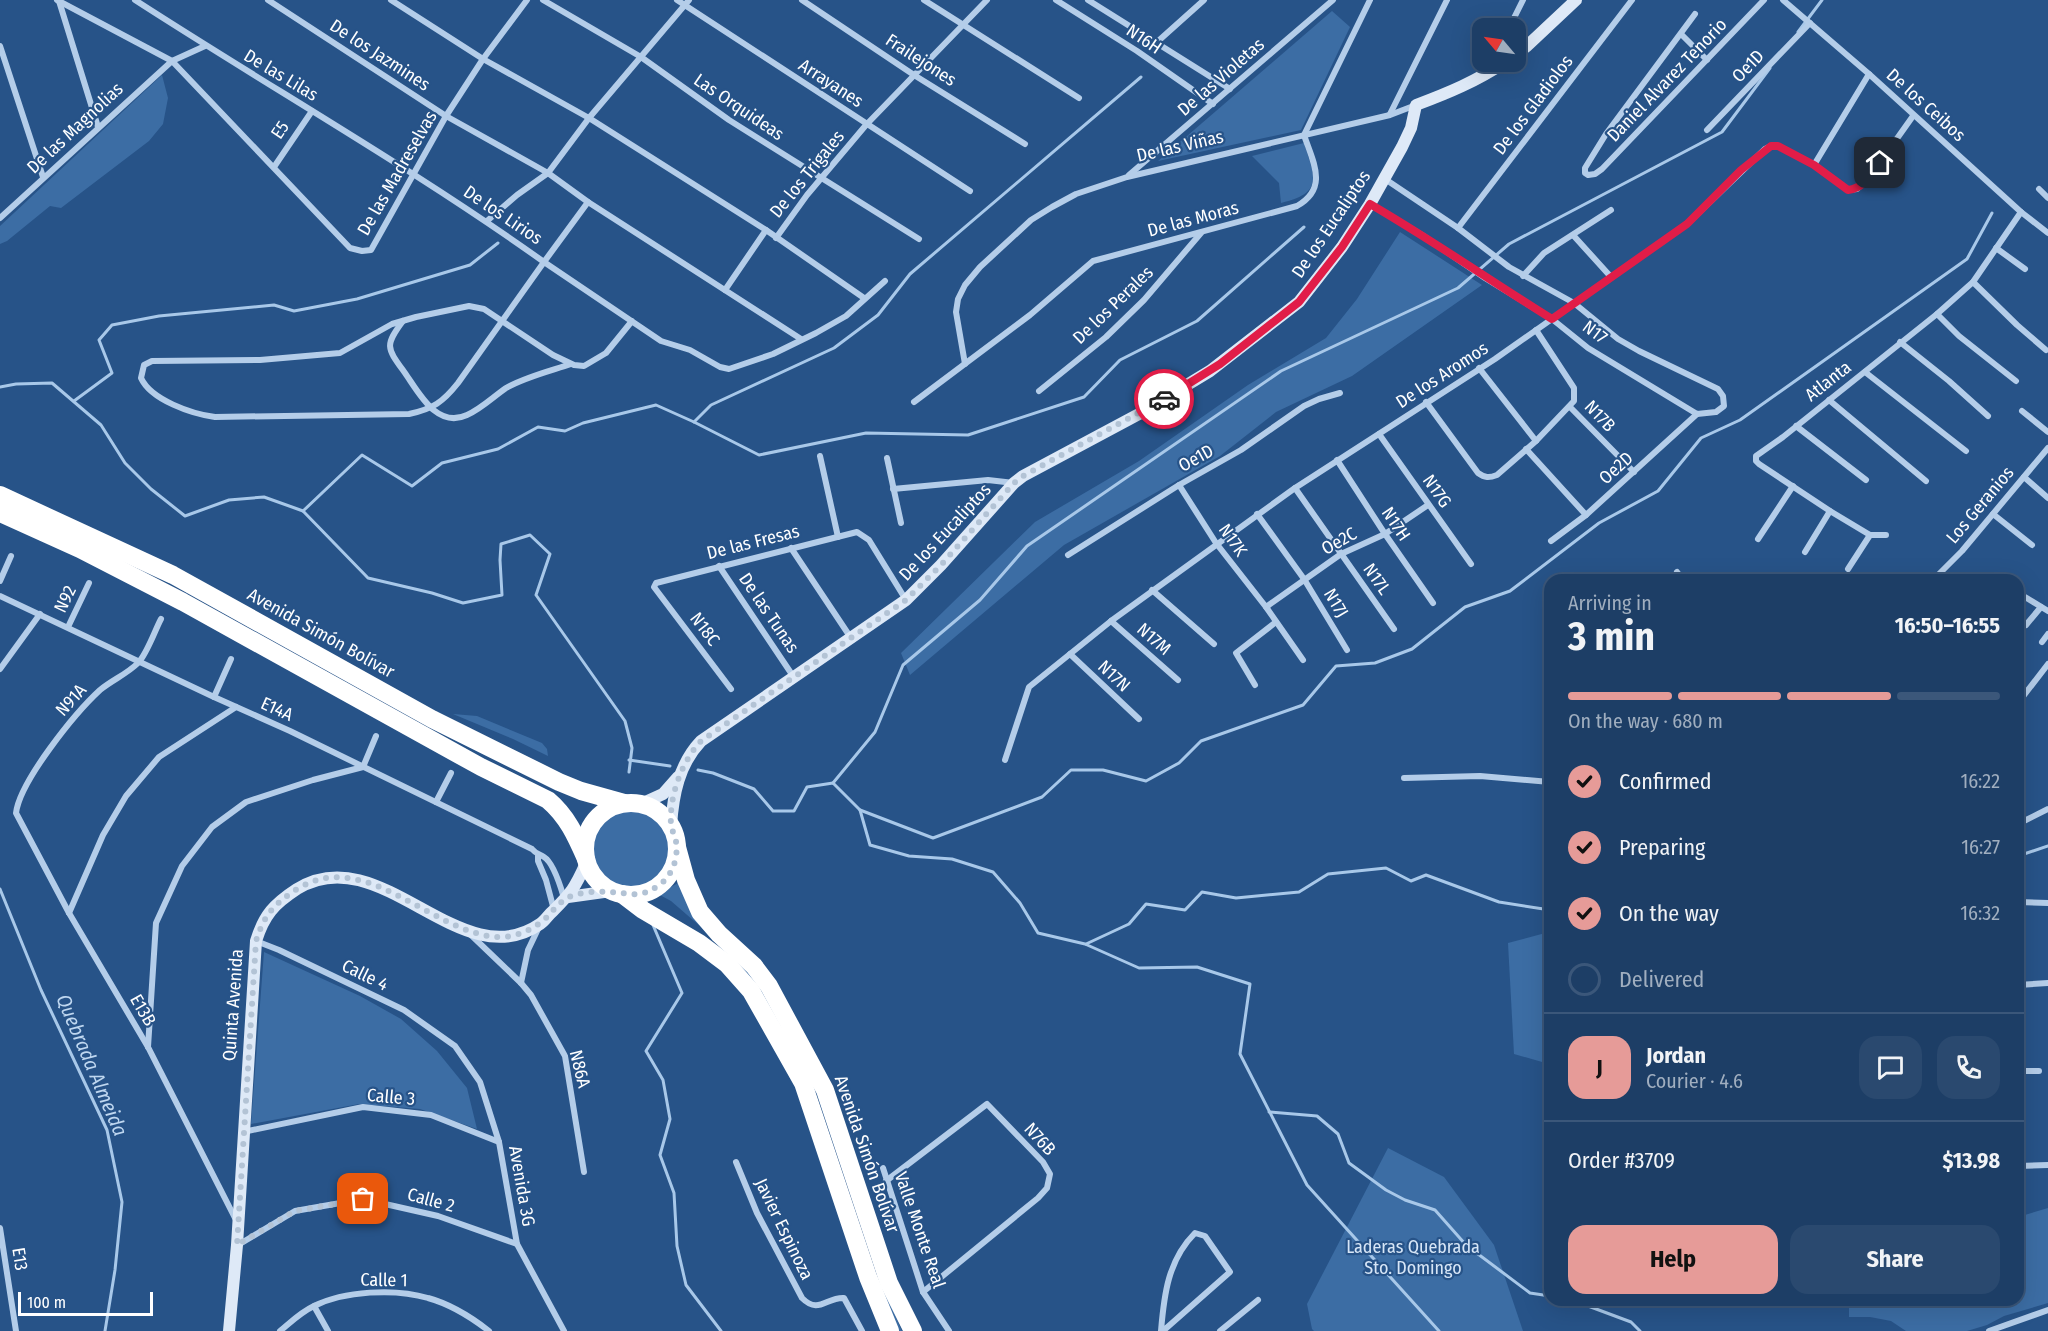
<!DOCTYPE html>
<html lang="en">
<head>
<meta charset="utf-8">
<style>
  body { margin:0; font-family:"Fira Sans Condensed",sans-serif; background:#2a496f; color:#f1f3f6; height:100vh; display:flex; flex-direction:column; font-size:22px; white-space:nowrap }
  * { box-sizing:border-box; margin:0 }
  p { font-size:20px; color:#a0aebf }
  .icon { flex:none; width:33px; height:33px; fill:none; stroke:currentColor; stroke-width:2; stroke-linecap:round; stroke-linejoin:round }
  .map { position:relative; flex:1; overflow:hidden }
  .details { position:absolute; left:1544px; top:574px; width:480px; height:732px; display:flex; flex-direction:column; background:#1d3e66; border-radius:18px; box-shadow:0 6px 24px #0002,0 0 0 2px #3b577a }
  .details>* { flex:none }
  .needle { width:39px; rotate:299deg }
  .fabs { position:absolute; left:1472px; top:18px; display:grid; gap:12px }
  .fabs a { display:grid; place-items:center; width:54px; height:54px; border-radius:12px; background:#1d3e66; box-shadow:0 6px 24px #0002,0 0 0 2px #3b577a; font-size:30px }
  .scale { position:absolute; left:18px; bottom:15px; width:135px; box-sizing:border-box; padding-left:6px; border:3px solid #fff; border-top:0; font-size:16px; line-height:21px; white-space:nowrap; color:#fff; -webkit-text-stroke:4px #275388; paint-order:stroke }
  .pin { position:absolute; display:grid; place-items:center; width:51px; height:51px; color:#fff; margin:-26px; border-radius:12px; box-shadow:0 3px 9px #0006 }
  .courier { position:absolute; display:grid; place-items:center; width:60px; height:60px; margin:-30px; border:4px solid #e11d48; border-radius:50%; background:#fff; color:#222; box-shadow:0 2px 8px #0007 }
  .headline em { font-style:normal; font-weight:700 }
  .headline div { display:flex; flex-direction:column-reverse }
  .headline { display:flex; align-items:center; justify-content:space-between; height:102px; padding:0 24px }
  h1 { font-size:39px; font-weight:700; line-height:45px }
  .bar { display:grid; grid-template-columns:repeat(4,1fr); gap:9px 6px; align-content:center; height:72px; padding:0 24px }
  .bar i { height:8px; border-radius:4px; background:#3b577a }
  .bar .active { background:#e69b98 }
  .bar p { grid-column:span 4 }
  .line { display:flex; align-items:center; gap:15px; padding:0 24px; border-top:2px solid #3b577a }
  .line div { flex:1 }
  .round { display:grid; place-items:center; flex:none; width:63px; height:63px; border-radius:18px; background:#2a496f }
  ol { padding:0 24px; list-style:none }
  li { display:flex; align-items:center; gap:18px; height:66px }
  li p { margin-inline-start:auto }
  li .icon { padding:6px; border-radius:50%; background:#e69b98; color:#111; stroke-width:4 }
  li:last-child { color:#a0aebf }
  li i { width:33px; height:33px; border:3px solid #3b577a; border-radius:50% }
  .cta { display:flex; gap:12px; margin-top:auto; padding:12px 24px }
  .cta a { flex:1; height:69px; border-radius:18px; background:#e69b98; color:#111; font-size:24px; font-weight:700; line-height:69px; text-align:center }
  .cta a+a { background:#2a496f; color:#f1f3f6 }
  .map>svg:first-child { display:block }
</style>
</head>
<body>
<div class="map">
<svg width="2048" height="1331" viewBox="0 0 2048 1331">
  <rect width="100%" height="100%" fill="#275388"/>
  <g fill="#3c6da4">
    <polygon points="1332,11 1350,27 1301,130 1158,161"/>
    <polygon points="162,75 168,98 163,124 149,141 61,208 50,206 7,241 0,244 0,226"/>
    <path d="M1304,143C1314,176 1325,193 1281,203L1279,183L1252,156Z"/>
    <polygon points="1400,232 1482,285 1352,376 1276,412 1220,456 1064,545 910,675 901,653 1035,522 1139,461 1248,385 1326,338 1357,299"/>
    <polygon points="453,714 477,716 542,743 547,749 548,756 513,739"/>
    <circle cx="631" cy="848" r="41"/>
    <polygon points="680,882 696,900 774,1007 808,1065 885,1293 902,1331 896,1331 816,1092 733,961 701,927 671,901 658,894"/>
    <polygon points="1549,932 1550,932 1549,1064 1514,1054 1508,943"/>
    <polygon points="264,952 360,996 401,1019 437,1051 467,1088 477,1129 420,1109 359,1104 251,1124"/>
    <polygon points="1388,1148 1444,1177 1494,1245 1523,1331 1314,1331 1312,1329 1307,1304"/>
    <polygon points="2048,1208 2048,1303 2004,1316 1987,1325 1967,1331 1906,1331 1891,1321 1870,1317 1849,1317 1849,1301 2018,1300 2018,1217"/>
  </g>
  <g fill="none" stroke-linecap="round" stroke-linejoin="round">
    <g stroke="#a8c8e9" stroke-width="3">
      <polyline points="1798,32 1822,0"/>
      <polyline points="0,387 16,384 52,383 101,425 125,463 151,489 185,516 229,500 264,497 303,511 368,578 432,593 463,603 502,595 500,560 501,544 530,535 550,554 536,595 625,721 632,748 629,772"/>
      <polyline points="74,401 112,373 99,340 112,325 159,316 274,305 294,311 357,299 470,265 498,243"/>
      <polyline points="694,422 711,405 834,348 878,315 910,274 1141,77"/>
      <polyline points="303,511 362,455 412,486 442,463 498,449 538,427 565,431 583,423 656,405 694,422 759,455 866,433 968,435 1084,397 1120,360 1197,321 1304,227"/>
      <polyline points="629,760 670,766"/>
      <polyline points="698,770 713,773 754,789 773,811 794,811 807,787 833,783 860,810 870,845 909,856 952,859 993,872 1020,903 1038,933 1085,944 1139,968 1197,967 1250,984 1240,1054 1307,1185 1439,1331"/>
      <polyline points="833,783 875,732 903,665 980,600 1027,546 1281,371 1458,288 1509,244 1722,132 1770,68"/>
      <polyline points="860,810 933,838 1042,797 1071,770 1103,770 1146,781 1179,763 1201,741 1303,705 1336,666 1375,663 1412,649 1465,607 1510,591 1599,523 1658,491 1701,438 1740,420 1967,259 1992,213"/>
      <polyline points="2018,856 2048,846"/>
      <polyline points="0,889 41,990 107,1130 122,1202 115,1270 105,1331"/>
      <polyline points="653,925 682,993 646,1051 663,1080 670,1119 660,1155 674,1193 677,1246 686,1285 721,1331"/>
      <polyline points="1086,944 1129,924 1146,904 1185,910 1202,892 1236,898 1299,892 1328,874 1386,868 1411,881 1426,875 1499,902 1550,910"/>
      <polyline points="1269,1112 1317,1116 1338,1134 1349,1163 1386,1190 1405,1200 1435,1210 1466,1245 1530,1293 1550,1296"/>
      <polyline points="1572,1300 1631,1322 1640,1331"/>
    </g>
    <g stroke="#b4cde9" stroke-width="6">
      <polyline points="57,0 172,61 205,46"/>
      <path d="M135,0C271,88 412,168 544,262L588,202"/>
      <polyline points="268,0 446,116 548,173 588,202 801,339"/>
      <polyline points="391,0 483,59 589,118 766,230 725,290"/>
      <polyline points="543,0 641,57 729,120 919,239"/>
      <polyline points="677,0 970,191"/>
      <polyline points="802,0 914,75 1025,144"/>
      <polyline points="924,0 1079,98"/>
      <polyline points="1056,0 1137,51 1213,104"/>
      <polyline points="1088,0 1230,89"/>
      <polyline points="1783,0 1869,74 2021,212 2048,233"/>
      <polyline points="59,1 98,127"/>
      <polyline points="1695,14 1606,134 1585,168 1585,173 1588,175 1595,174 1602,169 1764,0"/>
      <polyline points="1509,28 1523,0"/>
      <polyline points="1681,34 1707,60"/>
      <polyline points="1156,43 1204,0"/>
      <polyline points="0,46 43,177"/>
      <polyline points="1390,114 1447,0"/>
      <polyline points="1707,130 1810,23"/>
      <polyline points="1814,165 1869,74"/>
      <polyline points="274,167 312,111"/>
      <polyline points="1129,175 1333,0"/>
      <polyline points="2039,189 2048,198"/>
      <polyline points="1370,204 1422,235 1485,278 1552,319 1588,348 1697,414 1716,412 1724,406 1723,396 1718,389 1639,351 1618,339 1574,303 1509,267 1458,228 1385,179"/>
      <polyline points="0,218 172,61 350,248 362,251 371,250 446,116 483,59 527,0"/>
      <polyline points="487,221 517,195 548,173 589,118 689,0"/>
      <polyline points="1458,228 1632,0"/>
      <polyline points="766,230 864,298"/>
      <polyline points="1573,235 1611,277"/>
      <polyline points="776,238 807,195 866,125 987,0"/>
      <polyline points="1996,248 2025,269"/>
      <polyline points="1523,276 1544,253 1611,210"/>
      <polyline points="1973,282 2017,325 2046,350"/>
      <polyline points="1937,314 1959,336 2016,381"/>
      <path d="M403,321C384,346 387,348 405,373C419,393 437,429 467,415C481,409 493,397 506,388C525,377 550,371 571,364"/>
      <path d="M632,321L606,353L584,366L574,365L553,355L484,309L469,306L416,317L392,324L340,353L260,360L152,361L144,365L141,378C151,400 192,414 215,417L409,414C433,409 443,402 458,383L544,262L661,341L690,350L720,367L729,369L773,354L816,333L846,316L885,281"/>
      <polyline points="1900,342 1949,381 1988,416"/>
      <polyline points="965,364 956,312 958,299 965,285 980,267 1031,220 1052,207 1076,194 1127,177 1390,115 1416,105"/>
      <polyline points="1479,368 1536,441"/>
      <polyline points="1865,372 1966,451"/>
      <polyline points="1039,391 1106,337 1144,300 1201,233"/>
      <polyline points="1829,400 1926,481"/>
      <path d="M914,402L1030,315L1093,261L1297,206C1329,188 1313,162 1304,135L1370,0"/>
      <path d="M1426,402L1478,473C1485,478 1489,478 1497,475L1536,441L1574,401V388L1536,330"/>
      <polyline points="1570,407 1634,472"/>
      <polyline points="2022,411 2048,432"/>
      <polyline points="1796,426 1866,480"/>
      <polyline points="1379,434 1471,564"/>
      <polyline points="1526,449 1586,515"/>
      <polyline points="820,456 838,537"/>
      <polyline points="887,458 901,523"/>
      <polyline points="1337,460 1385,534 1433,603"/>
      <polyline points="2024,477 2048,498"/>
      <polyline points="1179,485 1216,543 1266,607 1341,554 1385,534 1428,505"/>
      <polyline points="1295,488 1394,629"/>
      <polyline points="893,489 988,480 1014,483"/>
      <polyline points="1257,514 1304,579 1347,650"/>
      <polyline points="1993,514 2032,545"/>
      <polyline points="1886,535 1870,535 1830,511 1759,464 1756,461 1756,456 1783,437 1937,314 1973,282 2021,212"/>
      <polyline points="1758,539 1793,486"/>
      <polyline points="1551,541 1586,515 1697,414"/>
      <polyline points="791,548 851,638"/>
      <polyline points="1805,552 1830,511"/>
      <polyline points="1068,555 1179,485 1241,450 1304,406 1319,399 1340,393"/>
      <polyline points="719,566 793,676"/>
      <polyline points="1848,569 1870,535"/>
      <polyline points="1677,572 1683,580"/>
      <polyline points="1933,580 1962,551 2048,448"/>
      <polyline points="0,581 11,556"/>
      <polyline points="1152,590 1214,644"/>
      <path d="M0,596L214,697L290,731L532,849C536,854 539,854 544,857C554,863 561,888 564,898"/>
      <polyline points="2018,601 2022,597 2025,597 2048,611"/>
      <polyline points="1266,607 1303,660"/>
      <path d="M161,619C155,630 147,654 138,663C127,674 112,680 100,690C75,713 20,781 16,813L69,913L148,1047L236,1220"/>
      <polyline points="1111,621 1178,680"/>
      <polyline points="2026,625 2041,607"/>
      <polyline points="68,627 89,583"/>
      <polyline points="2042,642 2048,634"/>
      <polyline points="1070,654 1139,719"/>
      <polyline points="0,669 40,614"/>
      <polyline points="1255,685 1236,653 1276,622"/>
      <polyline points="731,689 654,587 656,583 857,532 869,540 906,600"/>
      <polyline points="214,697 231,659"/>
      <polyline points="2018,703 2048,664"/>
      <polyline points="1005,760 1029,687 1111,621 1295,488 1495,359 1687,224 1765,149 1771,146 1778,146 1814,165 1848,190 1857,189 1869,178 1913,116"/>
      <polyline points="1404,778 1480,776 1550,782"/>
      <polyline points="436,802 451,773"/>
      <polyline points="2018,824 2048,809"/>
      <polyline points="538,856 538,861 546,880 554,910"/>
      <polyline points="2018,902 2048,903"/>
      <polyline points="69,913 103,835 126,796 159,757 236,707"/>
      <polyline points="471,935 521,983 531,995 565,1056 584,1172"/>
      <polyline points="256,941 279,950 404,1010 455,1046 480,1082 499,1142 517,1244 564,1331"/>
      <polyline points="521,983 528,950 539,927"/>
      <polyline points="2018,985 2048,983"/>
      <polyline points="148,1047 156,923 182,866 212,827 246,802 313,780 363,767 376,736"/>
      <polyline points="2018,1071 2039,1071"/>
      <polyline points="243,1132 363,1107 431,1115 499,1142"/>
      <path d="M736,1162L757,1213L802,1298C819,1315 826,1297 844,1298L862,1331"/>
      <polyline points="2018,1166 2048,1165"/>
      <polyline points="883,1168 923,1292 949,1331"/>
      <polyline points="886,1181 987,1104 1043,1162 1050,1174 1047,1188 1038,1198 923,1292"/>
      <polyline points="0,1228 16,1331"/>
      <polyline points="238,1245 295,1211 363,1199 438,1216 517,1244"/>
      <polyline points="314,1306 328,1331"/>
      <path d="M280,1331C291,1322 301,1312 314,1306C344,1291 395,1288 428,1298C450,1304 471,1317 489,1331"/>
      <path d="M1161,1331C1164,1295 1168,1260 1195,1233L1205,1236L1230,1272L1163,1331"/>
      <polyline points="1220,1331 1258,1300"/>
      <polyline points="1989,1331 2048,1310"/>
    </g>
    <g stroke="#dee9f7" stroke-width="12">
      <polyline points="1515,55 1527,46 1576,0"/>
      <polyline points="641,804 663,794 678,777"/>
      <path d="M671,826C673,795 679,764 701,741L906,600L941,565L1014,483L1023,476L1139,414L1210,371L1299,302L1342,247L1370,204L1402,147L1411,128L1416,105C1448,93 1477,81 1505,62"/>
      <polyline points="568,897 611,891"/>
      <path d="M229,1331L237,1245L256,941C264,915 274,904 297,889C381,837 460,979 540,924C545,921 548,915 553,911C571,893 575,888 586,863"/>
    </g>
    <g stroke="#fff" stroke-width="18">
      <polyline points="0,495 173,575 432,719 559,782 581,791 624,803"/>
      <path d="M0,513L80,549L183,602L481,767L548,800C567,816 576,836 586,859"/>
      <circle cx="631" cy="849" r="46"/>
      <polyline points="677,847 686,880 700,912 719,934 754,966 769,986 825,1090 889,1283 913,1331"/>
      <polyline points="622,894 643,910 699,943 727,964 751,991 803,1083 868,1277 890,1331"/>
    </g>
  </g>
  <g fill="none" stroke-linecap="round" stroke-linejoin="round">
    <path stroke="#b3c3d5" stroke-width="6" stroke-dasharray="0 10.8" d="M363,1199L295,1211L237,1245L256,941C264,915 274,904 297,889C365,847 429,931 496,937C517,938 535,929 549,915C554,909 562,900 569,897C580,892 599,891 610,892C630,893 639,899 658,886C673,876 680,855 675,837C674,833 671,829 671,825C669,796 682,761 701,741L906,600L941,565L1014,483L1023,476L1164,399"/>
    <path stroke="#e11d48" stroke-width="8" d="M1164,399L1220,364L1299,302L1342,247L1370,204C1432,240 1491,281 1552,319L1687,224L1741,170L1771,146H1778L1814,165L1848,190C1864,188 1871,175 1880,163"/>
  </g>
  <g text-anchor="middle" stroke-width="4.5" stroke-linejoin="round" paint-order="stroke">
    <g font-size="18" fill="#fff" stroke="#275388">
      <text transform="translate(1144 39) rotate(34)" y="6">N16H</text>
      <text transform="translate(380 55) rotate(33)" y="6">De los Jazmines</text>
      <text transform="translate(921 60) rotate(33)" y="6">Frailejones</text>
      <text transform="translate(1748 66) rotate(-46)" y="6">Oe1D</text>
      <text transform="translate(281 75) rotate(31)" y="6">De las Lilas</text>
      <text transform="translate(1221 77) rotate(-41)" y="6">De las Violetas</text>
      <text transform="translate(1667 80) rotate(-46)" y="6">Daniel Alvarez Tenorio</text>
      <text transform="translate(831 83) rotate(33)" y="6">Arrayanes</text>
      <text transform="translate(1533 105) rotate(-53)" y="6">De los Gladiolos</text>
      <text transform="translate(1926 105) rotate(42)" y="6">De los Ceibos</text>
      <text transform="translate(739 107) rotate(34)" y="6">Las Orquideas</text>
      <text transform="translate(75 128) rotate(-43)" y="6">De las Magnolias</text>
      <text transform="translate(280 130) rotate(-56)" y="6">E5</text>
      <text transform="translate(1180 146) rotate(-13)" y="6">De las Viñas</text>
      <text transform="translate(397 173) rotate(-60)" y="6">De las Madreselvas</text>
      <text transform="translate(807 174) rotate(-51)" y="6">De los Trigales</text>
      <text transform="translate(503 215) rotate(34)" y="6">De los Lirios</text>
      <text transform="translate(1193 219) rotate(-15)" y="6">De las Moras</text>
      <text transform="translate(1331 224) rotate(-56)" y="6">De los Eucaliptos</text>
      <text transform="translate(1113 305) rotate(-44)" y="6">De los Perales</text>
      <text transform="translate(1595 332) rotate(37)" y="6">N17</text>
      <text transform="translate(1442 375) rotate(-33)" y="6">De los Aromos</text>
      <text transform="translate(1828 381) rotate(-38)" y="6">Atlanta</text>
      <text transform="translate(1600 416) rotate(46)" y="6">N17B</text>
      <text transform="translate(1196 458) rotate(-29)" y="6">Oe1D</text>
      <text transform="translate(1616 468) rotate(-42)" y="6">Oe2D</text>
      <text transform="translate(1437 491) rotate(55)" y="6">N17G</text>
      <text transform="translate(1980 505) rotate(-50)" y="6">Los Geranios</text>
      <text transform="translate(1396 524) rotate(56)" y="6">N17H</text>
      <text transform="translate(945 532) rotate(-47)" y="6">De los Eucaliptos</text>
      <text transform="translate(1233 540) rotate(55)" y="6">N17K</text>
      <text transform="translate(1339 541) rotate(-29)" y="6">Oe2C</text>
      <text transform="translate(753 542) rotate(-14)" y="6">De las Fresas</text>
      <text transform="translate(1377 579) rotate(55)" y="6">N17L</text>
      <text transform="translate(65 599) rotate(-64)" y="6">N92</text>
      <text transform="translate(1336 603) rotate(59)" y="6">N17J</text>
      <text transform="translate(769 613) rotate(56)" y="6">De las Tunas</text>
      <text transform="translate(705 629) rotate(53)" y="6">N18C</text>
      <text transform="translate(321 633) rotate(29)" y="6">Avenida Simón Bolívar</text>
      <text transform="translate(1154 639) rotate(41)" y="6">N17M</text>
      <text transform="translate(1114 676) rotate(43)" y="6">N17N</text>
      <text transform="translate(71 700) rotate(-48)" y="6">N91A</text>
      <text transform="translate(277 709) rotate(24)" y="6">E14A</text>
      <text transform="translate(365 975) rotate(26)" y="6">Calle 4</text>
      <text transform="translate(233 1005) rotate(-86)" y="6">Quinta Avenida</text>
      <text transform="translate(143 1010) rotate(60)" y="6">E13B</text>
      <text transform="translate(580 1069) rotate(76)" y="6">N86A</text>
      <text transform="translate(391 1097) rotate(5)" y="6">Calle 3</text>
      <text transform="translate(1040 1139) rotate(48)" y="6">N76B</text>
      <text transform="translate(867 1154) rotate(71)" y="6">Avenida Simón Bolívar</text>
      <text transform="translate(522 1186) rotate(80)" y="6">Avenida 3G</text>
      <text transform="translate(431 1200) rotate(15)" y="6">Calle 2</text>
      <text transform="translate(784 1229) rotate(64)" y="6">Javier Espinoza</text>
      <text transform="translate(920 1230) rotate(71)" y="6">Valle Monte Real</text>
      <text transform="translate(20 1259) rotate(81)" y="6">E13</text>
      <text transform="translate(384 1280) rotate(1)" y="6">Calle 1</text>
    </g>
    <g font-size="18" fill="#d7e6f7" stroke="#275388">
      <text x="1413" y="1253">Laderas Quebrada<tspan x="1413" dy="21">Sto. Domingo</tspan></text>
    </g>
    <g font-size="20" font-style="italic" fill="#bfd7f0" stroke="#275388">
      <text transform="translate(92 1065) rotate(67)" y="7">Quebrada Almeida</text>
    </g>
  </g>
</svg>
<div class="fabs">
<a><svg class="needle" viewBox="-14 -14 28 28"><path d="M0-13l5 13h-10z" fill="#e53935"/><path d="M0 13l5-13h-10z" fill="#a0aebf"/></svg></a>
</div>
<div class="scale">100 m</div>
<div class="pin" style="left:363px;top:1199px;background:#ea580c"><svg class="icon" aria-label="bag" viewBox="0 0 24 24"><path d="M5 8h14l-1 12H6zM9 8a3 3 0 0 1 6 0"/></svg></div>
<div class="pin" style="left:1880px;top:163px;background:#1f2937"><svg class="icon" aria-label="home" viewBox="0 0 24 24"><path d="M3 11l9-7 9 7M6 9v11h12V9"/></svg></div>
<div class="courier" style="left:1164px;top:399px"><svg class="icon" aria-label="car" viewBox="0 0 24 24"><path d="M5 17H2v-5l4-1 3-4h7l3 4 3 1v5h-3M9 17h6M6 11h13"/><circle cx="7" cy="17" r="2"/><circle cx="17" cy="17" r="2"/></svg></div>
<section class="details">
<div class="headline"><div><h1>3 min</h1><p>Arriving in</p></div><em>16:50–16:55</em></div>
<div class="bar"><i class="active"></i><i class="active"></i><i class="active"></i><i></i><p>On the way · 680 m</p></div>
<ol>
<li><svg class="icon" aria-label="check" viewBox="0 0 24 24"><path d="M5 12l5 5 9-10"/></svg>Confirmed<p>16:22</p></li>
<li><svg class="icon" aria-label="check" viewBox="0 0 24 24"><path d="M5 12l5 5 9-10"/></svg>Preparing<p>16:27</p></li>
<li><svg class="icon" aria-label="check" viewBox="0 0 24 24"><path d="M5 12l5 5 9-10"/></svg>On the way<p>16:32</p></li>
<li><i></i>Delivered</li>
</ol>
<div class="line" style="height:108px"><b class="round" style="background:#e69b98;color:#111">J</b><div><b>Jordan</b><p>Courier · 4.6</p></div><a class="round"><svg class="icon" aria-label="chat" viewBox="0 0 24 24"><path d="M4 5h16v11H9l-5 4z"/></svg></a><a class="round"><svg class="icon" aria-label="phone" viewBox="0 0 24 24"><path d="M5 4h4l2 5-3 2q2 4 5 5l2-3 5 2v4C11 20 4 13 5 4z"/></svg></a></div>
<div class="line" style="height:78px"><div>Order #3709</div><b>$13.98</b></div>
<div class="cta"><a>Help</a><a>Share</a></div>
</section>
</div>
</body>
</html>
